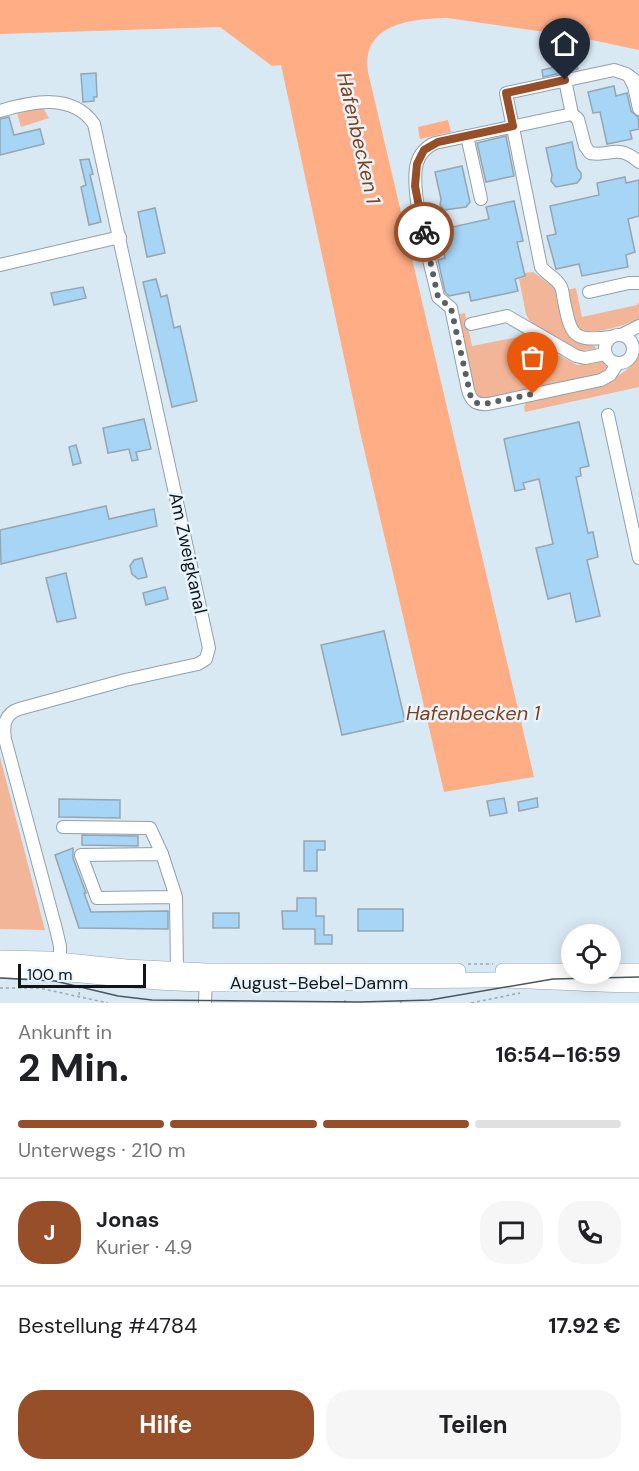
<!DOCTYPE html>
<html lang="de">
<head>
<meta charset="utf-8">
<style>
  body { margin:0; font-family:"DM Sans",sans-serif; background:#f6f6f6; color:#202124; height:100vh; display:flex; flex-direction:column; font-size:22px; white-space:nowrap }
  * { box-sizing:border-box; margin:0 }
  p { font-size:20px; color:#757577 }
  .icon { flex:none; width:33px; height:33px; fill:none; stroke:currentColor; stroke-width:2; stroke-linecap:round; stroke-linejoin:round }
  .map { position:relative; height:1003px; overflow:hidden }
  .side { display:flex; flex-direction:column; background:#fff; flex:1 }
  .side>* { flex:none }
  .fabs { position:absolute; left:561px; top:924px; display:grid; gap:12px }
  .fabs a { display:grid; place-items:center; width:60px; height:60px; border-radius:50%; background:#fff; box-shadow:0 3px 15px #0003; font-size:30px }
  .scale { position:absolute; left:18px; bottom:15px; width:128px; box-sizing:border-box; padding-left:6px; border:3px solid #11161a; border-top:0; font-size:16px; line-height:21px; white-space:nowrap; color:#11161a; -webkit-text-stroke:4px #e8f5fe; paint-order:stroke }
  .pin { position:absolute; display:grid; place-items:center; width:51px; height:51px; color:#fff; margin:-62px -26px; border-radius:50% 50% 50% 0; rotate:-45deg; box-shadow:0 0 6px #0007 }
  .pin .icon { rotate:45deg }
  .courier { position:absolute; display:grid; place-items:center; width:60px; height:60px; margin:-30px; border:4px solid #964f29; border-radius:50%; background:#fff; color:#222; box-shadow:0 2px 8px #0007 }
  .headline em { font-style:normal; font-weight:700 }
  .headline div { display:flex; flex-direction:column-reverse }
  .headline { display:flex; align-items:center; justify-content:space-between; height:102px; padding:0 18px }
  h1 { font-size:39px; font-weight:700; line-height:45px }
  .bar { display:grid; grid-template-columns:repeat(4,1fr); gap:9px 6px; align-content:center; height:72px; padding:0 18px }
  .bar i { height:8px; border-radius:4px; background:#e0e0e0 }
  .bar .on { background:#964f29 }
  .bar p { grid-column:span 4 }
  .line { display:flex; align-items:center; gap:15px; padding:0 18px; border-top:2px solid #e0e0e0 }
  .line div { flex:1 }
  .round { display:grid; place-items:center; flex:none; width:63px; height:63px; border-radius:24px; background:#f6f6f6 }
  .action { display:flex; gap:12px; margin-top:auto; padding:12px 18px }
  .action a { flex:1; height:69px; border-radius:24px; background:#964f29; color:#fff; font-size:24px; font-weight:700; line-height:69px; text-align:center }
  .action a+a { background:#f6f6f6; color:#202124 }
  .map>svg:first-child { display:block }
</style>
</head>
<body>
<div class="map">
<svg width="639" height="1003" viewBox="0 0 639 1003">
  <rect width="100%" height="100%" fill="#d9e9f4"/>
  <g fill="#f2b597">
    <polygon points="43,108 49,118 21,127 17,113"/>
    <polygon points="533,272 554,287 563,324 569,337 578,342 595,346 596,349 581,351 530,322 526,314 519,279 525,277 524,273"/>
    <path d="M576,288L582,317L637,305L639,302V320C620,325 593,338 575,327L567,290Z"/>
    <polygon points="465,313 472,346 523,336 577,365 602,361 607,365 607,370 599,375 596,373 596,376 488,399 479,398 474,393 456,315"/>
    <path d="M639,350V387L525,412L524,407L527,400C558,393 632,387 639,350Z"/>
    <polygon points="0,757 45,930 0,929"/>
  </g>
  <g fill="#ffad85">
    <path d="M0,0H639V50L573,36L447,18C412,19 361,23 368,72L534,777L444,792L361,436L281,65L272,66L220,27L0,34Z"/>
    <polygon points="448,120 451,132 420,139 418,127"/>
  </g>
  <g fill="#a6d5f5" stroke="#96a5b0" stroke-width="1.5">
    <polygon points="576,62 578,69 543,77 542,70"/>
    <polygon points="96,73 97,97 94,97 94,101 83,102 81,74"/>
    <polygon points="614,86 616,96 627,93 631,111 638,117 639,129 630,131 632,139 607,144 600,112 593,113 588,92"/>
    <polygon points="9,117 14,135 40,129 44,144 0,155 0,119"/>
    <polygon points="506,136 514,176 486,182 477,143"/>
    <polygon points="572,142 577,168 581,173 581,178 577,183 556,187 551,181 552,175 546,148"/>
    <polygon points="89,159 93,174 90,175 101,222 89,225 81,187 86,185 80,160"/>
    <polygon points="462,166 470,202 466,207 444,210 440,205 441,199 435,172"/>
    <polygon points="625,177 626,183 639,180 639,216 628,219 635,252 626,255 628,267 582,276 579,264 556,269 547,236 556,234 550,206 599,195 597,183"/>
    <polygon points="514,201 523,241 517,242 525,276 515,279 518,291 471,301 469,292 449,296 445,292 438,260 445,258 439,230 489,219 486,207"/>
    <polygon points="155,208 165,253 147,257 138,212"/>
    <polygon points="156,279 161,297 167,295 174,328 180,326 197,401 172,407 143,282"/>
    <polygon points="83,287 86,298 54,305 51,293"/>
    <polygon points="144,419 151,449 136,452 138,460 132,461 129,449 108,453 103,428"/>
    <polygon points="579,422 589,466 580,468 581,476 576,477 588,533 593,532 598,557 587,560 600,616 576,622 570,593 548,599 536,548 553,544 539,479 523,483 525,489 515,491 504,439"/>
    <polygon points="76,445 81,463 73,465 69,447"/>
    <polygon points="106,506 109,519 154,509 157,526 1,564 0,530"/>
    <polygon points="142,558 147,577 138,579 132,574 130,566 134,560"/>
    <polygon points="66,573 76,618 57,622 46,578"/>
    <polygon points="165,587 168,599 146,605 143,593"/>
    <polygon points="384,631 405,721 342,735 321,645"/>
    <polygon points="504,798 507,813 490,816 487,801"/>
    <polygon points="537,798 538,807 519,811 518,802"/>
    <polygon points="59,799 120,800 120,818 59,817"/>
    <polygon points="82,835 138,836 138,846 82,845"/>
    <polygon points="304,841 325,841 325,850 317,850 317,871 304,871"/>
    <polygon points="73,848 73,858 86,893 84,893 91,912 168,911 168,929 79,928 55,855"/>
    <polygon points="297,898 316,898 316,916 324,916 324,935 332,935 332,944 315,944 315,929 283,929 282,911 297,911"/>
    <rect x="358" y="909" width="45" height="22"/>
    <rect x="213" y="913" width="26" height="15"/>
  </g>
  <g fill="none" stroke-linecap="round" stroke-linejoin="round">
    <defs>
      <g id="minor">
        <polyline points="629,76 634,86 639,109"/>
        <polyline points="565,80 572,114"/>
        <path d="M0,111C31,102 72,92 94,124L209,648L206,659L198,664L125,680L19,709C4,714 3,726 5,739L56,929L60,946V967"/>
        <polyline points="467,136 481,199"/>
        <polyline points="0,265 120,237"/>
        <polyline points="589,292 629,283 639,283"/>
        <polyline points="471,324 507,316 576,356 585,358 605,354"/>
        <circle cx="619" cy="349" r="14"/>
        <polyline points="621,335 639,326"/>
        <path d="M611,337C573,342 571,336 564,301C563,297 563,291 561,287C557,278 546,274 541,267L506,93L614,70L626,74L639,83"/>
        <path d="M617,364L610,375L601,380L488,404C476,405 471,401 468,390L451,308L438,297C431,265 409,192 417,163C420,153 426,147 435,143L572,114L578,119L585,146L590,153C611,157 617,143 639,162"/>
        <polyline points="608,415 639,558"/>
        <polyline points="63,827 150,828 162,854"/>
        <polyline points="176,897 162,854 81,855 97,898 176,897 177,970"/>
        <polyline points="205,1003 206,976"/>
      </g>
      <g id="major">
        <polyline points="0,958 48,959 126,967 206,971 458,971"/>
        <path d="M0,970C59,970 117,981 176,983C285,987 394,979 503,980C548,981 594,985 639,985"/>
        <polyline points="503,971 572,971"/>
        <polyline points="610,971 639,971"/>
      </g>
    </defs>
    <use href="#minor" stroke="#91a0ab" stroke-width="14"/>
    <use href="#major" stroke="#91a0ab" stroke-width="16"/>
    <g stroke="#9aa7b0" stroke-width="1.5" stroke-dasharray="3 3" stroke-linecap="butt">
      <polyline points="468,964 493,964"/>
      <polyline points="0,988 39,988 108,1003"/>
      <polyline points="79,995 80,986"/>
      <polyline points="345,1003 345,998"/>
      <polyline points="401,1003 401,999"/>
      <polyline points="471,1003 520,993"/>
    </g>
    <use href="#minor" stroke="#fff" stroke-width="12"/>
    <use href="#major" stroke="#fff" stroke-width="15"/>
    <polyline stroke="#4c555b" stroke-width="1.5" points="0,978 55,981 118,996 152,1000 360,1002 430,1000 553,979 639,977"/>
  </g>
  <g fill="none" stroke-linecap="round" stroke-linejoin="round">
    <polyline stroke="#576066" stroke-width="6" stroke-dasharray="0 10.8" points="424,232 438,297 451,308 471,398 477,403 484,404 533,394"/>
    <polyline stroke="#964f29" stroke-width="8" points="424,232 415,186 417,164 424,150 438,142 513,126 506,93 565,80"/>
  </g>
  <g text-anchor="middle" stroke-width="5" stroke-linejoin="round" paint-order="stroke">
    <g font-size="18" fill="#11161a" stroke="#e8f5fe">
      <text transform="translate(188 553) rotate(78)" y="6">Am Zweigkanal</text>
      <text x="319" y="989">August-Bebel-Damm</text>
    </g>
    <g font-size="20" font-style="italic" fill="#873e14" stroke="#e8f5fe">
      <text transform="translate(359 138) rotate(77)" y="7">Hafenbecken 1</text>
      <text x="473" y="720">Hafenbecken 1</text>
    </g>
  </g>
</svg>
<div class="fabs">
<a><svg class="icon" aria-label="locate" viewBox="0 0 24 24"><circle cx="12" cy="12" r="6"/><path d="M12 2v4M12 18v4M2 12h4M18 12h4"/></svg></a>
</div>
<div class="scale">100 m</div>
<div class="pin" style="left:533px;top:394px;background:#ea580c"><svg class="icon" aria-label="bag" viewBox="0 0 24 24"><path d="M5 8h14l-1 12H6zM9 8a3 3 0 0 1 6 0"/></svg></div>
<div class="pin" style="left:565px;top:80px;background:#1f2937"><svg class="icon" aria-label="home" viewBox="0 0 24 24"><path d="M3 11l9-7 9 7M6 9v11h12V9"/></svg></div>
<div class="courier" style="left:424px;top:232px"><svg class="icon" aria-label="bike" viewBox="0 0 24 24"><circle cx="6" cy="16" r="4"/><circle cx="18" cy="16" r="4"/><path d="M6 16l4-8h5l3 8M10 8l3 8H6M13 5h3"/></svg></div>
</div>
<section class="side">
<div class="headline"><div><h1>2 Min.</h1><p>Ankunft in</p></div><em>16:54–16:59</em></div>
<div class="bar"><i class="on"></i><i class="on"></i><i class="on"></i><i></i><p>Unterwegs · 210 m</p></div>
<div class="line" style="height:108px"><b class="round" style="background:#964f29;color:#fff">J</b><div><b>Jonas</b><p>Kurier · 4.9</p></div><a class="round"><svg class="icon" aria-label="chat" viewBox="0 0 24 24"><path d="M4 5h16v11H9l-5 4z"/></svg></a><a class="round"><svg class="icon" aria-label="phone" viewBox="0 0 24 24"><path d="M5 4h4l2 5-3 2q2 4 5 5l2-3 5 2v4C11 20 4 13 5 4z"/></svg></a></div>
<div class="line" style="height:78px"><div>Bestellung #4784</div><b>17.92 €</b></div>
<div class="action"><a>Hilfe</a><a>Teilen</a></div>
</section>
</body>
</html>
